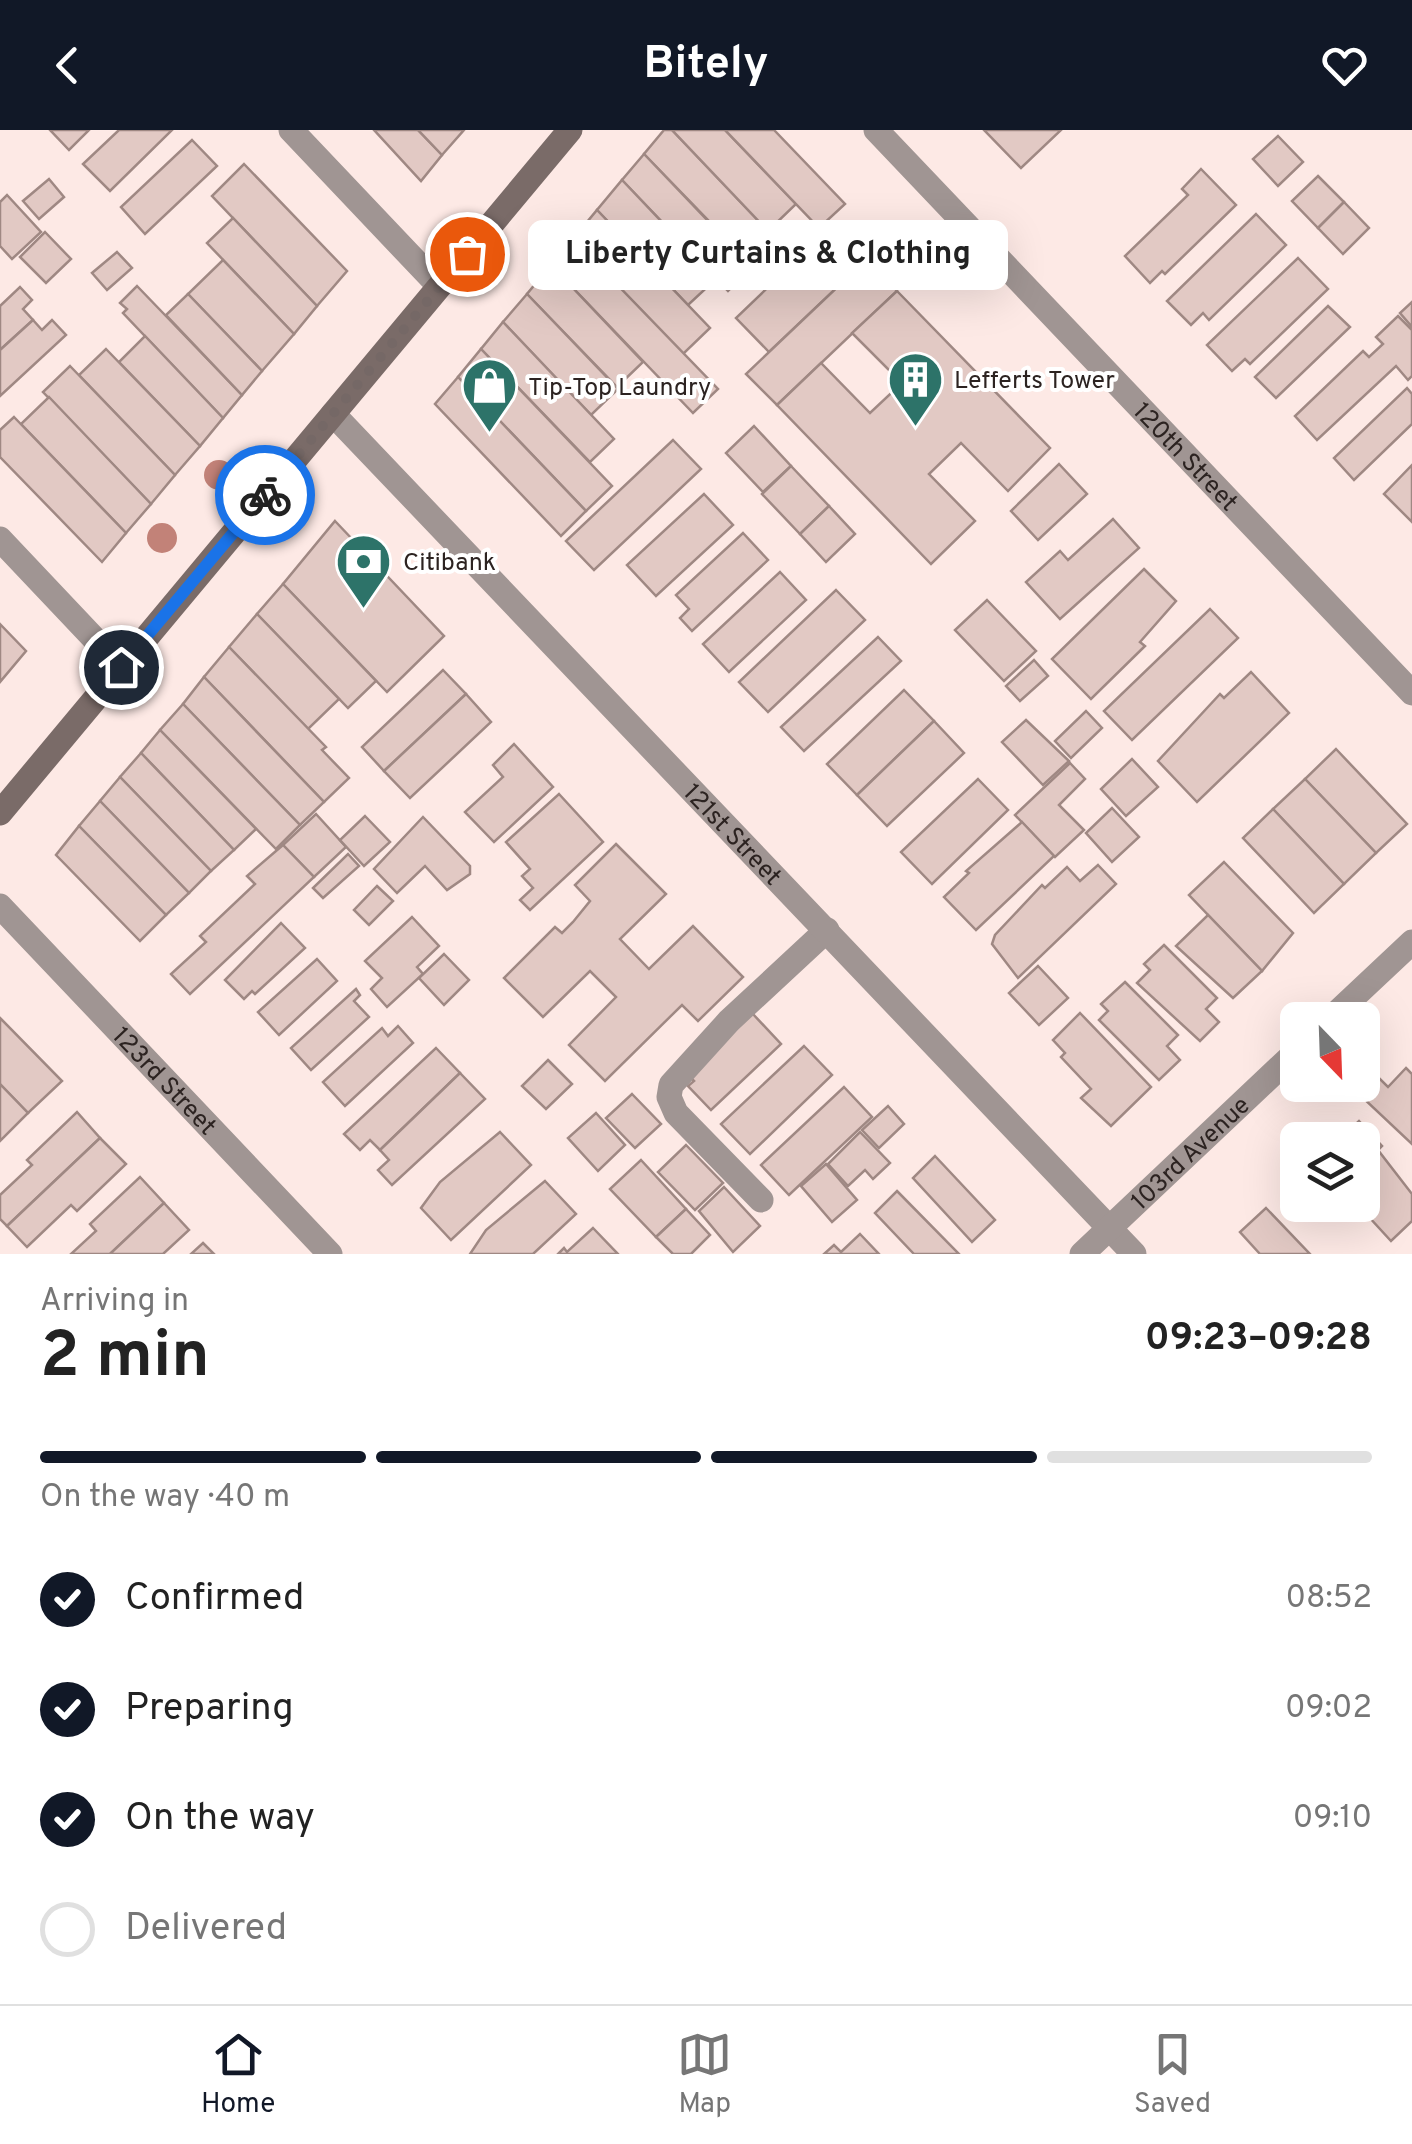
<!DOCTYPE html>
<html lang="en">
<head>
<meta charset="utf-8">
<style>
  body { margin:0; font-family:Overpass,sans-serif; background:#f6f6f6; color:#222; height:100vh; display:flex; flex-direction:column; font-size:38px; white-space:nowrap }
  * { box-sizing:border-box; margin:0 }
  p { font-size:32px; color:#767676 }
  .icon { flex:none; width:55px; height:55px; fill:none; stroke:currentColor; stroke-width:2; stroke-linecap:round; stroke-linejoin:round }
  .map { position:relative; height:1124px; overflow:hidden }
  .panel { display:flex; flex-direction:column; background:#fff; flex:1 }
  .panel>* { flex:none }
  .needle { width:65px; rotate:157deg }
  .controls { position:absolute; left:1280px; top:872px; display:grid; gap:20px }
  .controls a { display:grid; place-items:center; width:100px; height:100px; border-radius:15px; background:#fff; box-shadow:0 10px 40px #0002; font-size:50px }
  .pin { position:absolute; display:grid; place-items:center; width:85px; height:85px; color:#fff; margin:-42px; border:5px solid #fff; border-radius:50%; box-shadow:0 2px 10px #0007 }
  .courier { position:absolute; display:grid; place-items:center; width:100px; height:100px; margin:-50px; border:8px solid #1a73e8; border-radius:50%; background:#fff; color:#222; box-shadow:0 2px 12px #0007 }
  .bubble { position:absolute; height:70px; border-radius:15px; background:#fff; box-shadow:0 10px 40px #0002; font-size:32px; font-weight:700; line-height:70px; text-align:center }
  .headline em { font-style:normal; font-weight:700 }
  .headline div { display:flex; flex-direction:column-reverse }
  .headline { display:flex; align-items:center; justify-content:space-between; height:170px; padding:0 40px }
  h1 { font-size:65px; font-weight:700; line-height:75px }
  .bar { display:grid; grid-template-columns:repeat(4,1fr); gap:15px 10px; align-content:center; height:120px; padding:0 40px }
  .bar i { height:12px; border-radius:8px; background:#e0e0e0 }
  .bar .selected { background:#111827 }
  .bar p { grid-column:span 4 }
  ol { padding:0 40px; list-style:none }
  li { display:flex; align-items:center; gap:30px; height:110px }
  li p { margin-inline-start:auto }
  li .icon { padding:10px; border-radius:50%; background:#111827; color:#fff; stroke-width:4 }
  li:last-child { color:#767676 }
  li i { width:55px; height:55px; border:5px solid #e0e0e0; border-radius:50% }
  header { display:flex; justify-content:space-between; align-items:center; height:130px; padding:0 40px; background:#111827; color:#fff; font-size:45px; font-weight:700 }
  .menu { display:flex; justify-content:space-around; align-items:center; height:140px; border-top:2px solid #e0e0e0; background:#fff; font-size:28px; color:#767676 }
  .menu a { display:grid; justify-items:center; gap:5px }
  .menu .selected { color:#111827 }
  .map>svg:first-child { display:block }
</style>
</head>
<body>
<header><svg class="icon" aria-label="back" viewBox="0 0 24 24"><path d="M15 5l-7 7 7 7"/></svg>Bitely<svg class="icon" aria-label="heart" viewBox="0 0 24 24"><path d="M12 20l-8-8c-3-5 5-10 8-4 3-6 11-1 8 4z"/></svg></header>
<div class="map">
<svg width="1412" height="1124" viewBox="0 0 1412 1124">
  <rect width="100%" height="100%" fill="#fde9e5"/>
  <g fill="#e2c9c4" stroke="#9f8883" stroke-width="2.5">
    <polygon points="50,0 89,0 69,20"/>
    <polygon points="119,0 172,0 110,61 83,34"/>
    <polygon points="374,0 418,0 442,25 421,51"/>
    <polygon points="418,0 464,0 442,25"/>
    <polygon points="664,0 672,0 768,101 742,125 644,24"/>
    <polygon points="672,0 725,0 796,74 768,101"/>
    <polygon points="725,0 774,0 845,74 819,98"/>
    <polygon points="984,0 1061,0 1021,38"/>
    <polygon points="1278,6 1303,32 1278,56 1253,29"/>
    <polygon points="192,10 217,36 145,104 121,77"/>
    <polygon points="644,24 752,137 728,161 622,50"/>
    <polygon points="244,34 347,141 317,176 212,66"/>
    <polygon points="1201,39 1236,75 1165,144 1162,141 1150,153 1125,126 1188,65 1182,59"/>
    <polygon points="1318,46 1344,72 1318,98 1292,71"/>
    <polygon points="49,49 64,67 39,89 23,71"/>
    <polygon points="622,50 716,149 688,175 597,80"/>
    <polygon points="7,65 41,102 12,129 0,116 0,72"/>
    <polygon points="1344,72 1369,98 1343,124 1318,98"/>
    <polygon points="597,80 710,198 683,224 573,109"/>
    <polygon points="1256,84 1286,115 1209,190 1203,183 1191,195 1167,171"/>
    <polygon points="233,88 317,176 294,204 207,113"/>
    <polygon points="832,96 865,131 769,222 736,188"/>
    <polygon points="45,102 71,129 46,153 20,127"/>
    <polygon points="573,109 718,259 693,283 551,135"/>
    <polygon points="117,122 132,138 107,160 92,143"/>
    <polygon points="1298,128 1328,159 1250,234 1245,229 1232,241 1207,215"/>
    <polygon points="867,129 897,161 777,275 746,244"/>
    <polygon points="223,130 294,204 262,241 188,164"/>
    <polygon points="551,135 643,232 617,257 527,164"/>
    <polygon points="137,156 242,265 223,288 123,183 127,179 120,173"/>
    <polygon points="20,157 32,170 23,179 33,190 0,220 0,176"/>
    <polygon points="897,161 1050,318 1008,361 961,313 929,344 975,391 931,434 777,275 821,233 870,283 902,253 852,203"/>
    <polygon points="188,164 262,241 242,265 166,185"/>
    <polygon points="527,164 618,259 591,285 503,192"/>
    <polygon points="1412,172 1412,197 1400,183"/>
    <polygon points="1328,176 1350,197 1276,268 1255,247"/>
    <polygon points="1398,186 1412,200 1412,246 1408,250 1396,236 1317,310 1295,286 1363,221 1369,227 1383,214 1376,207"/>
    <polygon points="33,190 42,200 52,190 66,205 0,266 0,220"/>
    <polygon points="503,192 614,309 590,332 481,219"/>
    <polygon points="145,206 223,288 200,316 119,232"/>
    <polygon points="106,219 200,316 175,345 79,245"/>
    <polygon points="481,219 612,356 586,381 458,247"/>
    <polygon points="70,236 175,345 151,374 43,262"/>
    <polygon points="458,247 586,381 561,406 435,274"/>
    <polygon points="1407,258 1412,264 1412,294 1354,350 1334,328"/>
    <polygon points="49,267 151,374 126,403 21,294"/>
    <polygon points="14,287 126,403 102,432 0,327 0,300"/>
    <polygon points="754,296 791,336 763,362 726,323"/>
    <polygon points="673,310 701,339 594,440 566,411"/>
    <polygon points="1059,334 1087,364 1038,410 1011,381"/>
    <polygon points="1412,335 1412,392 1384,364"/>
    <polygon points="791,336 829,376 800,404 762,364"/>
    <polygon points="704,364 733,395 656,466 627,435"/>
    <polygon points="829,376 855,404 826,432 800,404"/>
    <polygon points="1113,389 1139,418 1060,489 1026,452 1060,421 1068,430"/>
    <polygon points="335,391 444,506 387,562 283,454"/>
    <polygon points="743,403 768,430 692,501 680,488 689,479 676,465"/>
    <polygon points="1144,439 1176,471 1140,512 1145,516 1091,569 1052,529"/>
    <polygon points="780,442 806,470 729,542 703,514"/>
    <polygon points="283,454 376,551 348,578 257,484"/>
    <polygon points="836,460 865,490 768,582 739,552"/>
    <polygon points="987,470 1036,521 1004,551 955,500"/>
    <polygon points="1210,479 1238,508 1132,610 1104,581"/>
    <polygon points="257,484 339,569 308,599 229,517"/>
    <polygon points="0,494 26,521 0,552"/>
    <polygon points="878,507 901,531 804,621 781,597"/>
    <polygon points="229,517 326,617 322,620 349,648 324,672 204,547"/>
    <polygon points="1034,530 1048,546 1020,571 1006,556"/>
    <polygon points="443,540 466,564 384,641 362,617"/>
    <polygon points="1251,542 1289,583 1197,672 1158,631 1220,564 1224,568"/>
    <polygon points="204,547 324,672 300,695 183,574"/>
    <polygon points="904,560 934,591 857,665 827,634"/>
    <polygon points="466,564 491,592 410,668 384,641"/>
    <polygon points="183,574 300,695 276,719 160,600"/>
    <polygon points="1086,581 1102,598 1071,628 1055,611"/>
    <polygon points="1026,590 1069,631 1043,655 1002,612"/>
    <polygon points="934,591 964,623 887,696 857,665"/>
    <polygon points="160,600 256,699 234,720 141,623"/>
    <polygon points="514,614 553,657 494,712 465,682 503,647 493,635"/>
    <polygon points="1336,619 1407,694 1376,723 1305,649"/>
    <polygon points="141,623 234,720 211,741 120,647"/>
    <polygon points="1132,629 1158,657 1126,686 1101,659"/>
    <polygon points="1070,633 1085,649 1059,675 1084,700 1055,727 1015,685"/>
    <polygon points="120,647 211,741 189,763 100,671"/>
    <polygon points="978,649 1008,680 932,754 901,722"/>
    <polygon points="1305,649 1376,723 1344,754 1273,679"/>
    <polygon points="559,664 603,712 530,780 520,770 533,758 522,746 530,739 506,712"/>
    <polygon points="100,671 189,763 166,785 79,696"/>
    <polygon points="1112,678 1139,707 1112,732 1086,703"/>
    <polygon points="1273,679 1344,754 1314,783 1243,708"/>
    <polygon points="316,684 346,717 314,747 283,715"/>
    <polygon points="365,686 390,712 364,736 340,710"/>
    <polygon points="423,687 470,736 470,744 447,760 425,736 397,763 374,739"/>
    <polygon points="1022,692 1054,726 976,800 944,767 969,743 966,741"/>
    <polygon points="79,696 166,785 140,811 56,725"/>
    <polygon points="616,714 666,764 620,809 649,839 693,796 743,847 698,891 682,875 605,951 569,915 616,867 590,841 543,887 504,848 555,797 562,803 573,792 590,771 575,755"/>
    <polygon points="283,715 314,747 190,864 171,844 206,812 200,806 255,754 247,746"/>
    <polygon points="348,724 359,736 323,768 313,758"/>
    <polygon points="1224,732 1293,803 1262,841 1189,765"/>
    <polygon points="1098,735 1116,754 1018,848 992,814 995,805 1042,755 1045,758 1067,737 1080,751"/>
    <polygon points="377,756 393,771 369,795 354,780"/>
    <polygon points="1208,785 1262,841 1233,868 1176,816"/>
    <polygon points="412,787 439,816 417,837 423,844 387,877 371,859 382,848 365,831"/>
    <polygon points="281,793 305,818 255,864 252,861 244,869 225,850"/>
    <polygon points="1164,815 1217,868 1206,879 1219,892 1200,911 1137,853 1150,840 1144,834"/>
    <polygon points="444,824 469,850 444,875 419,848"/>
    <polygon points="317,829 337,851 279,905 258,882"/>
    <polygon points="1038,836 1068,868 1039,895 1009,863"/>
    <polygon points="1125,852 1178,905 1167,916 1180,930 1159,950 1099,890 1108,881 1101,874"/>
    <polygon points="356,859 360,865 354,871 369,887 311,940 291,918"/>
    <polygon points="752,883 781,914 711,980 688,956 694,951 687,944"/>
    <polygon points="1080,883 1151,957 1111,996 1081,968 1091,959 1061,927 1065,923 1053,910"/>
    <polygon points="0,888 62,951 28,983 0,954"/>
    <polygon points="398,896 413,913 345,976 323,952 382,898 388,906"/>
    <polygon points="804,916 832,945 750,1024 721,994"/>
    <polygon points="436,918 460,943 380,1020 370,1010 360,1020 344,1004"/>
    <polygon points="548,930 572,954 546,979 522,956"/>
    <polygon points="1406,938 1412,944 1412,1014 1362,967 1379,948 1388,957"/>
    <polygon points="460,943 485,969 392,1055 378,1040 389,1030 380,1020"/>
    <polygon points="0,954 28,983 0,1011"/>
    <polygon points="844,957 872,987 789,1065 761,1035"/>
    <polygon points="632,964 661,994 635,1018 606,988"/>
    <polygon points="888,976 904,994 879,1018 862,1000"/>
    <polygon points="77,982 100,1008 7,1096 0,1089 0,1065 32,1035 27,1030"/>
    <polygon points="596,983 625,1015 598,1041 568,1008"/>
    <polygon points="1359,991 1382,1016 1378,1020 1412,1064 1412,1091 1391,1111 1358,1075 1362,1075 1362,1010 1339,1010"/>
    <polygon points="500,1002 531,1035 451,1110 421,1078 440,1052"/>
    <polygon points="860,1002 890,1033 873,1049 865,1040 848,1056 828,1034"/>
    <polygon points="100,1008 126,1034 77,1081 71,1075 27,1117 7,1096"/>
    <polygon points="686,1015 723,1053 695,1080 658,1042"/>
    <polygon points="935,1026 995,1090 972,1112 913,1048"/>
    <polygon points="641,1030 686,1079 656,1107 610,1059"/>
    <polygon points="826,1034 857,1070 832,1092 801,1056"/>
    <polygon points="140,1047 164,1073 110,1124 71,1124 96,1101 90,1094"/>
    <polygon points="545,1051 576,1084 533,1124 470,1124 486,1100"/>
    <polygon points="724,1057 760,1096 733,1122 699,1081"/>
    <polygon points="897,1061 959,1124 914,1124 875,1083"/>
    <polygon points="164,1073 189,1100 163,1124 110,1124"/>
    <polygon points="1266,1078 1310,1124 1260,1124 1240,1102"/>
    <polygon points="686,1079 710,1105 691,1124 673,1124 656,1107"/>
    <polygon points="593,1098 618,1124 558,1124 564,1118 567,1122"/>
    <polygon points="860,1104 879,1124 824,1124 834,1115 841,1122"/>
    <polygon points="203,1113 214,1124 191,1124"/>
  </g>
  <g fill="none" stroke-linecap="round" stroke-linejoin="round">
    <polyline stroke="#a09593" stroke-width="25" points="761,1070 676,983 669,967 671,955 729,891 827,800"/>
    <g stroke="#a09593" stroke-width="25">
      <polyline points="291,0 439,156"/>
      <path id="s1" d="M876,0L1412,563"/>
      <path id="s2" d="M333,284L1134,1124"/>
      <polyline points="0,409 121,537"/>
      <path id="s3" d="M0,776L330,1124"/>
      <polyline points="1329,890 1412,812"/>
      <path id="s4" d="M1082,1124L1298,920"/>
    </g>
    <polyline stroke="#7a6b68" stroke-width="25" points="0,683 570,0"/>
  </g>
  <g fill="#c28278">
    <circle cx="219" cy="345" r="15"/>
    <circle cx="162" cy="408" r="15"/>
  </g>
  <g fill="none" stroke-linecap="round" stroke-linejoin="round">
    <polyline stroke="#756866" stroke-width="10" stroke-dasharray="0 18" points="265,365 467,124"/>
    <polyline stroke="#1a73e8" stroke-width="12" points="121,537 265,365"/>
  </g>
  <defs>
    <symbol id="building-pin" viewBox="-11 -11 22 30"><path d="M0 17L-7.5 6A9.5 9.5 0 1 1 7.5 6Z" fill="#2d7369" stroke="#fff"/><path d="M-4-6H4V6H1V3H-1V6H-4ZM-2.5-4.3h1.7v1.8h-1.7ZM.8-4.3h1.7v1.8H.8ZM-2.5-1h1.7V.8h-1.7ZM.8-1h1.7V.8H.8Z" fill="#fff"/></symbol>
    <symbol id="shop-pin" viewBox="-11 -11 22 30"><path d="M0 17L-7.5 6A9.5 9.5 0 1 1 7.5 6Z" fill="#2d7369" stroke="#fff"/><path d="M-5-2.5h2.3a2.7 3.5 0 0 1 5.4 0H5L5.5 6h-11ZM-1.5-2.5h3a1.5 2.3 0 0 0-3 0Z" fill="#fff"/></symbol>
    <symbol id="bank-pin" viewBox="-11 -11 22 30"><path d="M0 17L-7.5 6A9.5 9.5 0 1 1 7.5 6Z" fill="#2d7369" stroke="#fff"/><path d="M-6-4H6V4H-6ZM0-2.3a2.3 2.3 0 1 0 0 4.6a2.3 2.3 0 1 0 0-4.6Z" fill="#fff"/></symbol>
  </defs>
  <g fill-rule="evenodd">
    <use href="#building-pin" x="884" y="218" width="63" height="86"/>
    <use href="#shop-pin" x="458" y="224" width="63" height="86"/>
    <use href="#bank-pin" x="332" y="400" width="63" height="86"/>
  </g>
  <g text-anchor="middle" stroke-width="8" stroke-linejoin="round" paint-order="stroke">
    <g font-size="25" fill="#2c2321" stroke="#fff" text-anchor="start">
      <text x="954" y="258">Lefferts Tower</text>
      <text x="528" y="265">Tip-Top Laundry</text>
      <text x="403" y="440">Citibank</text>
    </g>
    <g font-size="25" fill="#2c2321" stroke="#fff">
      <text dy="9" stroke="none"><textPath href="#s1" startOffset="450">120th Street</textPath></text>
      <text dy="9" stroke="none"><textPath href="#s2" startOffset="580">121st Street</textPath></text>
      <text dy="9" stroke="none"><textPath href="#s3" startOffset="240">123rd Street</textPath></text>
      <text dy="9" stroke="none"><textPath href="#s4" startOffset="148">103rd Avenue</textPath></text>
    </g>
  </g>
</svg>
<div class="controls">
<a><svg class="needle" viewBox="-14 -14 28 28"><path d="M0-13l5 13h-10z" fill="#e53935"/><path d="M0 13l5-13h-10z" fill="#767676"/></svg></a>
<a><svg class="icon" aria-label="layers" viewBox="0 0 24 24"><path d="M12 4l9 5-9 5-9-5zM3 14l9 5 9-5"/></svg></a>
</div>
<div class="pin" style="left:467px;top:124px;background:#ea580c"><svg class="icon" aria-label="bag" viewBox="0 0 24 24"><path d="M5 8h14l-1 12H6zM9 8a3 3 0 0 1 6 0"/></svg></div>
<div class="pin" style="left:121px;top:537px;background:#1f2937"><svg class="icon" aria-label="home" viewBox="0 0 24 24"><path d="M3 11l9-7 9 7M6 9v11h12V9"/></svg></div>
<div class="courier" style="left:265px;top:365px"><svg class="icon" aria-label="bike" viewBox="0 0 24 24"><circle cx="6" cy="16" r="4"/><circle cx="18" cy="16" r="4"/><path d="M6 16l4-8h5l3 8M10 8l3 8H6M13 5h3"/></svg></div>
<div class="bubble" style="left:528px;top:90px;width:480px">Liberty Curtains &amp; Clothing</div>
</div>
<section class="panel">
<div class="headline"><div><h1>2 min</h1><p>Arriving in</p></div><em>09:23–09:28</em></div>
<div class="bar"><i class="selected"></i><i class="selected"></i><i class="selected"></i><i></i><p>On the way · 40 m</p></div>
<ol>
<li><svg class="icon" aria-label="check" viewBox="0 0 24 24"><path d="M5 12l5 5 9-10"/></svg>Confirmed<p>08:52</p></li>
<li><svg class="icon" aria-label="check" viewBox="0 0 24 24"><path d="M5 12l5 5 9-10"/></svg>Preparing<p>09:02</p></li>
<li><svg class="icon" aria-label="check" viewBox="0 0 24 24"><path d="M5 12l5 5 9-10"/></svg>On the way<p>09:10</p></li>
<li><i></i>Delivered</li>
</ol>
</section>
<nav class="menu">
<a class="selected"><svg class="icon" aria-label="home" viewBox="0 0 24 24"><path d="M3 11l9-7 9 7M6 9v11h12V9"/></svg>Home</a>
<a><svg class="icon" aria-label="map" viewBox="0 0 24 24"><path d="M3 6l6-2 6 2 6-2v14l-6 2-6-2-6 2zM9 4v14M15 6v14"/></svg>Map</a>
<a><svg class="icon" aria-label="saved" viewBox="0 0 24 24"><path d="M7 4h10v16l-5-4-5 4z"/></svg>Saved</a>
</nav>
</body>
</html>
